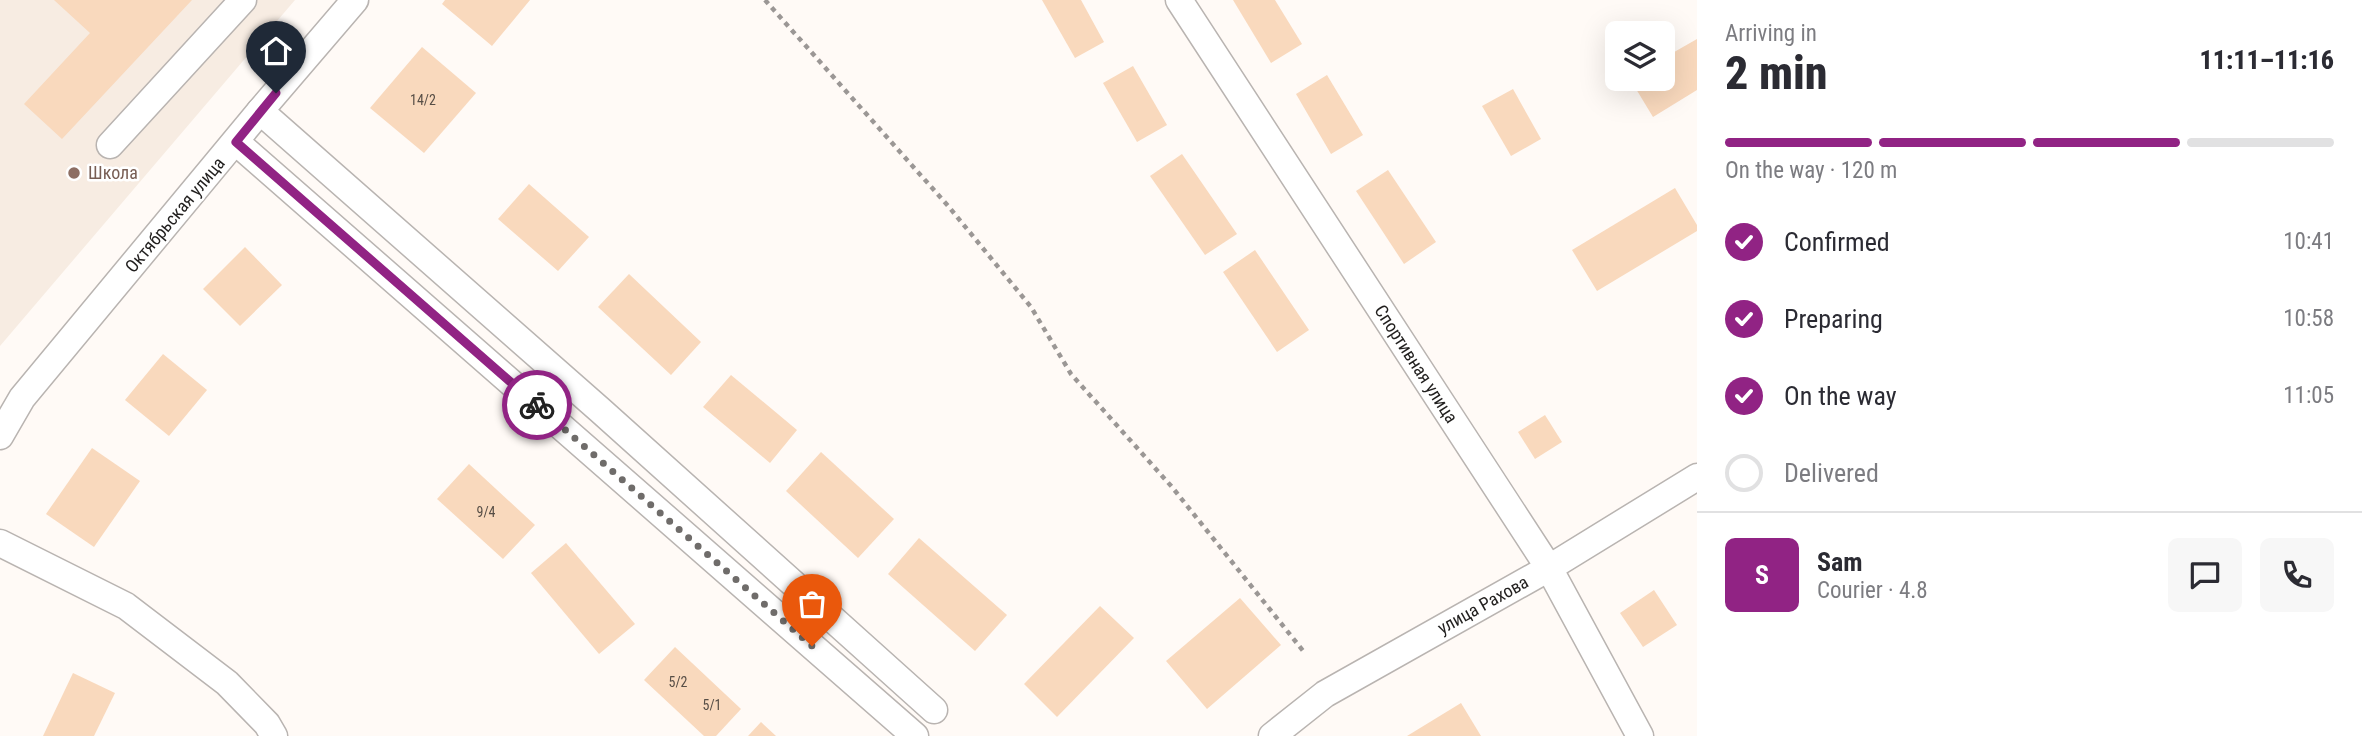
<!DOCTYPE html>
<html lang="en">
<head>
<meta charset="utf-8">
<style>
  body { margin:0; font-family:"Roboto Condensed",sans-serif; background:#f7f7f7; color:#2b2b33; height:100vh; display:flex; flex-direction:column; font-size:26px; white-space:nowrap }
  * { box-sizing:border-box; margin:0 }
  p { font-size:23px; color:#7c7c81 }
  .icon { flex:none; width:38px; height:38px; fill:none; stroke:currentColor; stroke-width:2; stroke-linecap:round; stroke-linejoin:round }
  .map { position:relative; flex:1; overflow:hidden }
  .sheet { display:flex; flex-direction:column; background:#fff; width:665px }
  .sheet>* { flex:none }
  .controls { position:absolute; left:1605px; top:21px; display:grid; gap:14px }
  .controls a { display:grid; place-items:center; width:70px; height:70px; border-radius:10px; background:#fff; box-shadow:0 7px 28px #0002; font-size:35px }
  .pin { position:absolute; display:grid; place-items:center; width:60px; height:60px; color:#fff; margin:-72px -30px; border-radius:50% 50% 50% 0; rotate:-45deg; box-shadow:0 0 7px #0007 }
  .pin .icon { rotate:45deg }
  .courier { position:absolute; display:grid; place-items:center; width:70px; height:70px; margin:-35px; border:5px solid #912384; border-radius:50%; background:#fff; color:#222; box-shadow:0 2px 9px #0007 }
  .summary em { font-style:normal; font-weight:800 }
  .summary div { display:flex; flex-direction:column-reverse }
  .summary { display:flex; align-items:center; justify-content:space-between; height:119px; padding:0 28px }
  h1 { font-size:46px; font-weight:800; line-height:52px }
  .bar { display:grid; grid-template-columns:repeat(4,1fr); gap:10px 7px; align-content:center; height:84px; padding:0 28px }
  .bar i { height:9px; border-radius:5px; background:#e1e1e2 }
  .bar .active { background:#912384 }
  .bar p { grid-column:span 4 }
  .line { display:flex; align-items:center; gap:18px; padding:0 28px; border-top:2px solid #e1e1e2 }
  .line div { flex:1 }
  .round { display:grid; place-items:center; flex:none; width:74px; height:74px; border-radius:10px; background:#f7f7f7 }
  ol { padding:0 28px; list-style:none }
  li { display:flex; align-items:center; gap:21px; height:77px }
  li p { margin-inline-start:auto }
  li .icon { padding:7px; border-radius:50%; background:#912384; color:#fff; stroke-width:4 }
  li:last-child { color:#7c7c81 }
  li i { width:38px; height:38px; border:4px solid #e1e1e2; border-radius:50% }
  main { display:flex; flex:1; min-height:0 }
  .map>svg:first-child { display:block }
</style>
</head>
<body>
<main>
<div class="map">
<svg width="1697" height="736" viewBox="0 0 1697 736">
  <rect width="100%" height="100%" fill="#fffaf6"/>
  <polygon fill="#f7ece2" points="0,0 295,0 0,346"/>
  <g fill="#f9d9bd">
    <polygon points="54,0 192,0 62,139 24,104 90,33"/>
    <polygon points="445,0 530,0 492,46 442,4"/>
    <polygon points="1042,0 1081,0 1104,42 1075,58"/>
    <polygon points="1233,0 1275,0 1302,44 1271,63"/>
    <polygon points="1697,39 1697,90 1653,117 1630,79 1662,79 1662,59"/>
    <polygon points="422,47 476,93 424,153 370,108"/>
    <polygon points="1133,66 1167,125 1137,142 1103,83"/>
    <polygon points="1327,75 1363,135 1331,154 1296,94"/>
    <polygon points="1513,89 1541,139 1511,156 1482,106"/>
    <polygon points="1182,154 1237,234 1205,255 1150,176"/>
    <polygon points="1388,170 1436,242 1404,264 1356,191"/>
    <polygon points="529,184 589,237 558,271 498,219"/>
    <polygon points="1675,188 1697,225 1697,231 1597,291 1572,250"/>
    <polygon points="245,247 282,285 240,326 203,289"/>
    <polygon points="1255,250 1309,330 1277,352 1223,272"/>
    <polygon points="629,274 701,342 671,375 598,307"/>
    <polygon points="163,354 207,390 169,436 125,400"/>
    <polygon points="731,375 797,430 770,463 703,407"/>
    <polygon points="1545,415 1562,442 1535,459 1518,432"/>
    <polygon points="92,448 140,481 94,547 46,514"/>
    <polygon points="821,452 894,519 858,558 786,491"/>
    <polygon points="469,464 535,525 503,559 437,499"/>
    <polygon points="919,538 1007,615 975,651 888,574"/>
    <polygon points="566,543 635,624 599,654 531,573"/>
    <polygon points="1654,590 1677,625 1643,647 1620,613"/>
    <polygon points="1240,598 1281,645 1207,709 1166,661"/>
    <polygon points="1100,606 1134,638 1057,717 1024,684"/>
    <polygon points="675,647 741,709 716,736 704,736 644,680"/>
    <polygon points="73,673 115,693 94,736 43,736"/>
    <polygon points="1461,703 1481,736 1407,736"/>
    <polygon points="761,722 776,736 748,736"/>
  </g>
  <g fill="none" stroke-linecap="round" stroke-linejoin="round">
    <defs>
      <g id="minor">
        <polyline points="1179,0 1549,568 1640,736"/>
        <polyline points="260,111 600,410 934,710"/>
        <polyline points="236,142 915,736"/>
        <polyline points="110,145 243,0"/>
        <polyline points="0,436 22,398 260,111 355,0"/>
        <polyline points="0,543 126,606 227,683 267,724 274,736"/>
        <polyline points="1272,736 1325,694 1549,568 1697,477"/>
      </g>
    </defs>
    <use href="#minor" stroke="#b9b4b1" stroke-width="29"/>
    <polyline stroke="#9b9795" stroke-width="4.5" stroke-dasharray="5 5" stroke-linecap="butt" points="765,0 949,207 1031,307 1071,374 1172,487 1304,652"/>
    <use href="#minor" stroke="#fff" stroke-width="26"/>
  </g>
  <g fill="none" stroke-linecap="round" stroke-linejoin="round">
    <polyline stroke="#6f6c6a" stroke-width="7" stroke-dasharray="0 12.6" points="537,405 812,646"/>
    <polyline stroke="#912384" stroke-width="9" points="276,93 236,142 537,405"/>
  </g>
  <circle fill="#8d6e63" stroke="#fff" stroke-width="2.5" cx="74" cy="173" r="7"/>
  <g text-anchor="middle" stroke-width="5" stroke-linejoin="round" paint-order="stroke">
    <g font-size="14" fill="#574e46">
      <text x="423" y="105">14/2</text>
      <text x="486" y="517">9/4</text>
      <text x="678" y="687">5/2</text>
      <text x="712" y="710">5/1</text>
    </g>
    <g font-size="18" fill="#785e54" stroke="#fff" text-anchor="start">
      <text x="88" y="179">Школа</text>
    </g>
    <g font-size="18" fill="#211f1e" stroke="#fff">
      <text transform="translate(175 215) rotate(-50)" y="6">Октябрьская улица</text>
      <text transform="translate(1416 364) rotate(57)" y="6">Спортивная улица</text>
      <text transform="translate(1483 605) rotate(-29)" y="6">улица Рахова</text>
    </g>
  </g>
</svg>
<div class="controls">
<a><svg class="icon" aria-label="layers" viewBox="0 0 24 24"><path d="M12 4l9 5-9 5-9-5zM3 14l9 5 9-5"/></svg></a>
</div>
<div class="pin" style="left:812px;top:646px;background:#ea580c"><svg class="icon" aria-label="bag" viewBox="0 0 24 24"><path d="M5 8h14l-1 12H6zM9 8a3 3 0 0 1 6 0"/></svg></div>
<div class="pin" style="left:276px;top:93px;background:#1f2937"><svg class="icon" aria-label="home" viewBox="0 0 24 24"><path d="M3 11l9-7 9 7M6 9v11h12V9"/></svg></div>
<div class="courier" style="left:537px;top:405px"><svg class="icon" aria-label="bike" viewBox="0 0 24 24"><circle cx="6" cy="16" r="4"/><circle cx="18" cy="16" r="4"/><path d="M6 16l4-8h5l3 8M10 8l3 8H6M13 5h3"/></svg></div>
</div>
<section class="sheet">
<div class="summary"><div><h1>2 min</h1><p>Arriving in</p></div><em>11:11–11:16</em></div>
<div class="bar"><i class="active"></i><i class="active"></i><i class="active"></i><i></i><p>On the way · 120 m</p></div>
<ol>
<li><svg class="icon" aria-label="check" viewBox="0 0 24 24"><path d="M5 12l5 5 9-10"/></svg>Confirmed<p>10:41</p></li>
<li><svg class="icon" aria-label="check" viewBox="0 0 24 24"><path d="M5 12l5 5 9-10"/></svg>Preparing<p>10:58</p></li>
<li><svg class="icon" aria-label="check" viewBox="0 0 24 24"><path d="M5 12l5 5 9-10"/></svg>On the way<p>11:05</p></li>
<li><i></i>Delivered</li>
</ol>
<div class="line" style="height:126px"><b class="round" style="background:#912384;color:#fff">S</b><div><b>Sam</b><p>Courier · 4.8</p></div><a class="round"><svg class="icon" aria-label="chat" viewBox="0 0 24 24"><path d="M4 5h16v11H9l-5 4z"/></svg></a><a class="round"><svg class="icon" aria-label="phone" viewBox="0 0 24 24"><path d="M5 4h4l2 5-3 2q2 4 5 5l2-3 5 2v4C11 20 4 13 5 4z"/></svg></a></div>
</section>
</main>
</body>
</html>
